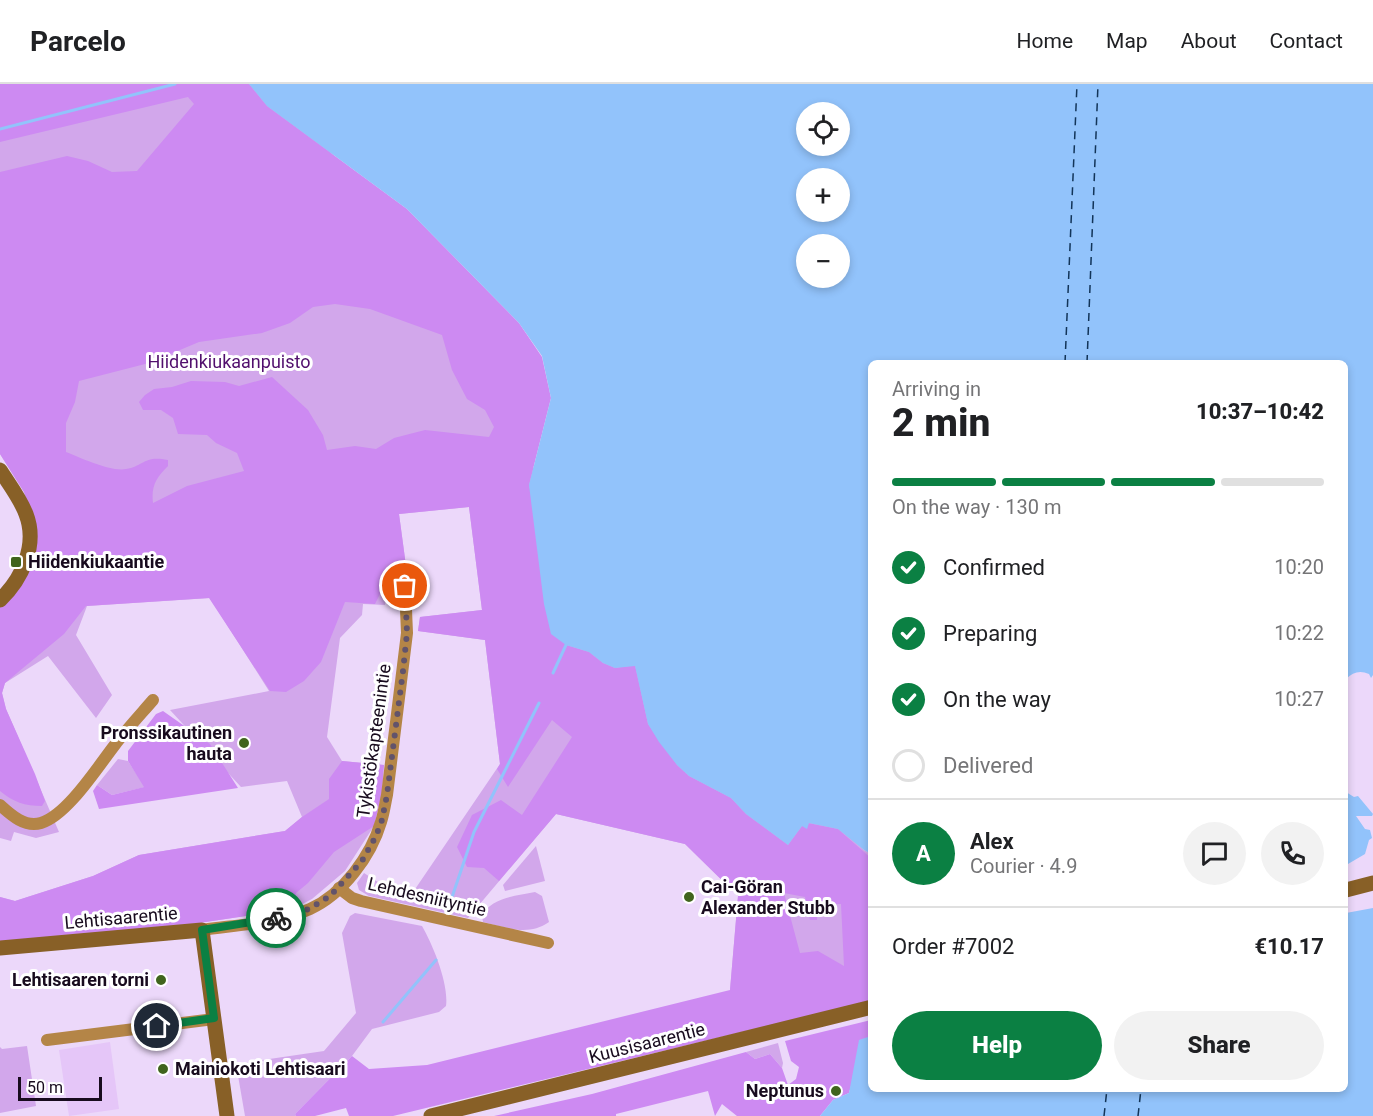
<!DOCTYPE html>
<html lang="en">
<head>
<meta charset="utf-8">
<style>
  body { margin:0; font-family:Roboto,sans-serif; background:#f2f2f2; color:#202124; height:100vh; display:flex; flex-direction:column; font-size:22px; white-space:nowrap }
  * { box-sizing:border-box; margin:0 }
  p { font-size:20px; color:#757577 }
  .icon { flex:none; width:33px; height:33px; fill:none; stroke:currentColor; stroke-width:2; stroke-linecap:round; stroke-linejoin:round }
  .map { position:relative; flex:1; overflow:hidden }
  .side { position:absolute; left:868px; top:276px; width:480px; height:732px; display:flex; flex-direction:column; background:#fff; border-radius:9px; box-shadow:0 3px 9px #0003 }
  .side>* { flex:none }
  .tools { position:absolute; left:796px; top:18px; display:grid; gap:12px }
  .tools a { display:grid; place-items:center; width:54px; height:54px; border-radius:50%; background:#fff; box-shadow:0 3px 9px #0003; font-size:30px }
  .scale { position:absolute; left:18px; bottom:15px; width:84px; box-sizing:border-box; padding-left:6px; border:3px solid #180b1e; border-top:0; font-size:16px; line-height:21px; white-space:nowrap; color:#180b1e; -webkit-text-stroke:4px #fff; paint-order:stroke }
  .pin { position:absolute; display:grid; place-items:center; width:51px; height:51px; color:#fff; margin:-26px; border:3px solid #fff; border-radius:50%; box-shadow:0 2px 6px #0007 }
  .courier { position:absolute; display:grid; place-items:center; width:60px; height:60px; margin:-30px; border:4px solid #0b8043; border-radius:50%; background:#fff; color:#222; box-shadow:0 2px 8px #0007 }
  .summary em { font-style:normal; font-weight:800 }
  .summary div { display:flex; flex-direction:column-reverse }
  .summary { display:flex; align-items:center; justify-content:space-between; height:102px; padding:0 24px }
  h1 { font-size:39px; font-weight:800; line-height:45px }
  .bar { display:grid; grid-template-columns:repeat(4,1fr); gap:9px 6px; align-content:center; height:72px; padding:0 24px }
  .bar i { height:8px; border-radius:4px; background:#e0e0e0 }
  .bar .on { background:#0b8043 }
  .bar p { grid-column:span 4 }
  .line { display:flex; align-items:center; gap:15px; padding:0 24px; border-top:2px solid #e0e0e0 }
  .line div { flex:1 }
  .round { display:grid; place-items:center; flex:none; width:63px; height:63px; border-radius:32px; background:#f2f2f2 }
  ol { padding:0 24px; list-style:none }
  li { display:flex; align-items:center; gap:18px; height:66px }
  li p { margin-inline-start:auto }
  li .icon { padding:6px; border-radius:50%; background:#0b8043; color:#fff; stroke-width:4 }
  li:last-child { color:#757577 }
  li i { width:33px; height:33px; border:3px solid #e0e0e0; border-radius:50% }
  .primary-button { display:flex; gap:12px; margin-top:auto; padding:12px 24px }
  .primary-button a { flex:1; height:69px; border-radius:36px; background:#0b8043; color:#fff; font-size:24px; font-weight:800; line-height:69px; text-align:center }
  .primary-button a+a { background:#f2f2f2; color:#202124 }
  header { display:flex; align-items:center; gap:36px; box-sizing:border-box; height:84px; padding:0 30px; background:#fff; border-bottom:2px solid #e0e0e0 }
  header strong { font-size:28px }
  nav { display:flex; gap:33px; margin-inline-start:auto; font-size:21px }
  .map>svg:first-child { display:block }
</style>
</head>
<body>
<header>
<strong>Parcelo</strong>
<nav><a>Home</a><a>Map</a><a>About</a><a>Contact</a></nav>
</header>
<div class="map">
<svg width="1373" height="1032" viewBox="0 0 1373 1032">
  <rect width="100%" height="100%" fill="#ecd8fa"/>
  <polygon fill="#e5c6f8" points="110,958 119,1025 69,1032 59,966"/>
  <g fill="#d2a7eb">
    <polygon points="0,0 287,0 654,571 864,766 871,770 871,872 844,882 730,906 738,812 685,760 556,730 468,834 369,812 359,806 357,799 364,789 407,817 500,680 485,556 418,547 420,533 482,526 469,423 399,430 406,482 390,485 385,521 363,520 362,531 340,554 327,653 342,677 384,681 374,742 345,787 312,815 293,825 192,840 0,858 0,813 15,817 93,792 139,771 285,747 302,733 287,697 241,703 170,626 269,607 210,514 87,522 76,551 112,611 96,634 48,572 5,599 2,609 6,625 59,748 36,754 14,748 11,757 0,754 0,523 2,522 35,440 24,408 0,370"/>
    <polygon points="118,675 128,677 145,703 112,711 97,701"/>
    <polygon points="536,762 545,797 505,807 503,801"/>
    <path d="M535,808L542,812L549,838C528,853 505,843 483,838L482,832C491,813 516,812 535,808Z"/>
    <path d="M355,829L422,842C433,861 449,900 446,922L439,928L372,945L352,972L295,1030L296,1032H245L236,980L324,967L356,929L342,849L350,832Z"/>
    <polygon points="778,959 783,979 782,984 770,970 755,975 746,968"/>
    <polygon points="27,962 36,1022 0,1029 0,963 2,965"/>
  </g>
  <g fill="#cd8af2" fill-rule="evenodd">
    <path d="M0,0H249L267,22L407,125L519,239L542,273L551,314L529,401L566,561L589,568L603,579L615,584L635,581L648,640L677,681L689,692L731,714L746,730L788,761L802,742L808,739L838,745L872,775L871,917L393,1032H349L346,1024L315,1032H296L295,1030L352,972L369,985L427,981L730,906L738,812L685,760L556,730L499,797L484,784L467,783L457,763L472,731L501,716L522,731L572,653L552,636L508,703L497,685L500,680L485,556L418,547L420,533L482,526L469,423L399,430L406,482L390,485L389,492L375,520L345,518L321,578L304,597L286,608L270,607L209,514L86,522L64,550L5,599L2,609L6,625L35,690L45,717L42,722C25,722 13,718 0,707V523L2,522L35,440L24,408L0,370V88L67,72L88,77L112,88L137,87L194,20L188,13L0,58ZM335,220L370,225L442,251L452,286L467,315L485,326L494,343L489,353L425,346L394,354L376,365L355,362L327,366L323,351L308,326L272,293L239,302L225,298L191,297L172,303L154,305L145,311L139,318L143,326H161L173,334L178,350L207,351L216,359L237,369L244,387L187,402L153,419C151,402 156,394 168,382V376C144,371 144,382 126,385C111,388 81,374 66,368V339L75,318L79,297L149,279L199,258L262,249L290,239L313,223ZM784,809L805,813L810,836H817V821L841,820L844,882L818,867L800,869Z"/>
    <polygon points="163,627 210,660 238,704 99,725 93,707 97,701 112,711 144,703 128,677 128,667 156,630"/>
    <polygon points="342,677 384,681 382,710 374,742 334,768 308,799 296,809 293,825 192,840 0,858 0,813 15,817 93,792 139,771 285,747 302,733 329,715 329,695"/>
    <polygon points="871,936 871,952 855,988 849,1009 833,1016 820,1032 737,1032 722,1020 715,1032 708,1007 616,1030 616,1032 494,1032 592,1010 746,968 755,975 770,970 782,984 788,1001 796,995 799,983 791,977 785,957"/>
  </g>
  <g fill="#92c3fb" fill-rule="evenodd">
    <path d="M249,0H1373V591L1371,594L1369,590C1360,586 1353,588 1346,595V279H872L871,770L864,766L838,745L809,739L807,745L802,742L788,761L746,730L731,714L689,692L677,681L659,658L648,640L635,582L615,584L603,579L589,568L566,561L551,550L544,520L529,401L551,314L542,272L519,239L407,125L267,22ZM840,28V62H807V28ZM840,94V128H807V94ZM807,160H840V194H807Z"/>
    <polygon points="1346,708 1354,713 1358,712 1373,730 1372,732 1356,732 1365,745 1370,746 1372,754 1369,756 1365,770 1348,780 1346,780"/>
    <polygon points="1373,824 1373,1032 820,1032 833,1016 849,1009 859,956 871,952 872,1005 1346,1005 1346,829"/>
  </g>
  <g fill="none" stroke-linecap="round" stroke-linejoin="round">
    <g stroke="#92c3fb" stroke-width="3">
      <polyline points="0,45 175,0"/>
      <polyline points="553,589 566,561"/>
      <polyline points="448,825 474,748 539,619"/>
      <polyline points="383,938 436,876"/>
    </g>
    <g stroke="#123458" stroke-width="1.5" stroke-dasharray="8 6" stroke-linecap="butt">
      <polyline points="1065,279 1077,0"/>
      <polyline points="1087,279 1098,0"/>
      <polyline points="1104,1032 1107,1005"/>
      <polyline points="1138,1032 1141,1005"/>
    </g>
    <g stroke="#b48547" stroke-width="12">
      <path d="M0,721C11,731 25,744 41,739C67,731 97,684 114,662C126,646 140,631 153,616"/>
      <polyline points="339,804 352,814 361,817 548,859"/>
      <path d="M202,846C236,841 279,839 310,825C343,810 371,772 381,738C384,729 385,720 387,711L407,549L405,502"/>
      <polyline points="47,956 214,935"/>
    </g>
    <g stroke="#886027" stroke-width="15">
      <path d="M0,386C9,400 20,414 26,430C38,461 22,495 0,516"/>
      <polyline points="1346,806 1373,799"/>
      <polyline points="0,864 202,846 227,1032"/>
      <polyline points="431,1032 872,923"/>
    </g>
  </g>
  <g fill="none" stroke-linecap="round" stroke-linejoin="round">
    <polyline stroke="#62536b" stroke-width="6" stroke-dasharray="0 10.8" points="276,834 309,825 330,812 362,777 376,752 382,736 387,711 403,587 407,549 405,502"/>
    <polyline stroke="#0b8043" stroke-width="8" points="157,942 214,934 202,846 276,834"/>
  </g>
  <g fill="#40641d" stroke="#fff" stroke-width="2">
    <rect x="10" y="472" width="12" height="12" rx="3"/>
    <circle cx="244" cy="659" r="6"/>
    <circle cx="689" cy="813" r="6"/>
    <circle cx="161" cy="896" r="6"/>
    <circle cx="163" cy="985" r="6"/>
    <circle cx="836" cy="1007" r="6"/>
  </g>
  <g text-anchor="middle" stroke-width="6" stroke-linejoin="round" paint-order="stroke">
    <g font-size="18" fill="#510f6d" stroke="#fff">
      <text x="229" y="284">Hiidenkiukaanpuisto</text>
    </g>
    <g font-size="18" font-weight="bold" fill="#180b1e" stroke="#fff" text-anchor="start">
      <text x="28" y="484">Hiidenkiukaantie</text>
      <text x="232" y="655" text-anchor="end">Pronssikautinen<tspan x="232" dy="21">hauta</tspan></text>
      <text x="701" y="809">Cai-Göran<tspan x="701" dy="21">Alexander Stubb</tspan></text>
      <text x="149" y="902" text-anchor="end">Lehtisaaren torni</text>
      <text x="175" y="991">Mainiokoti Lehtisaari</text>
      <text x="824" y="1013" text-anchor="end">Neptunus</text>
    </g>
    <g font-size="18" fill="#180b1e" stroke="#fff">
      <text transform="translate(374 657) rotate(-82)" y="6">Tykistökapteenintie</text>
      <text transform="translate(427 813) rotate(13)" y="6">Lehdesniityntie</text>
      <text transform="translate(121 834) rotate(-5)" y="6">Lehtisaarentie</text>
      <text transform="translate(647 959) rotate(-14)" y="6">Kuusisaarentie</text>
    </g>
  </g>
</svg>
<div class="tools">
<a><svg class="icon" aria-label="locate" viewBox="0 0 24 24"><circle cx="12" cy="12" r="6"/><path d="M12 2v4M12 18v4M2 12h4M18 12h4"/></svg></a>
<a>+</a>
<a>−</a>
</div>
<div class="scale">50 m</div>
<div class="pin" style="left:405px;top:502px;background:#ea580c"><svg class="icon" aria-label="bag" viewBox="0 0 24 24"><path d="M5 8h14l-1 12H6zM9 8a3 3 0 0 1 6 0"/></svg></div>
<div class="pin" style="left:157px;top:942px;background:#1f2937"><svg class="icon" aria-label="home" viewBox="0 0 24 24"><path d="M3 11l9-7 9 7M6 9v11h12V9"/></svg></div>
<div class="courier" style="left:276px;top:834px"><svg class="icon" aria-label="bike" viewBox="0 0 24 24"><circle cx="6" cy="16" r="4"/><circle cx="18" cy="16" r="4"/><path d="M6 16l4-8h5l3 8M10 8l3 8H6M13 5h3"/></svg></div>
<section class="side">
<div class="summary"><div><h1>2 min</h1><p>Arriving in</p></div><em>10:37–10:42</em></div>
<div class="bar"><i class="on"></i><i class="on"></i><i class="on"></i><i></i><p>On the way · 130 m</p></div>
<ol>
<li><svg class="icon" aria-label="check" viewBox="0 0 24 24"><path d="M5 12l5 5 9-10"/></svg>Confirmed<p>10:20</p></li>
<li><svg class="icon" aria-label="check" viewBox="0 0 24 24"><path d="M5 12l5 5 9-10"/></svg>Preparing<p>10:22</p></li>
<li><svg class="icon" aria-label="check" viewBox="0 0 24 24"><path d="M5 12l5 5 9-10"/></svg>On the way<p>10:27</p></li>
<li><i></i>Delivered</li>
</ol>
<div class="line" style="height:108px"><b class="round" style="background:#0b8043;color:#fff">A</b><div><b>Alex</b><p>Courier · 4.9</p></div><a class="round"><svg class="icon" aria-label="chat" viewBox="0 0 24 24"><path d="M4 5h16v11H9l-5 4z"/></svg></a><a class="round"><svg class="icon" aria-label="phone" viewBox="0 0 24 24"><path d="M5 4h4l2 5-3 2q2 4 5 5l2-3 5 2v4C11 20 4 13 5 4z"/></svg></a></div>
<div class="line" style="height:78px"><div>Order #7002</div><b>€10.17</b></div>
<div class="primary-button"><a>Help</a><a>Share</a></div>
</section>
</div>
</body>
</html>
